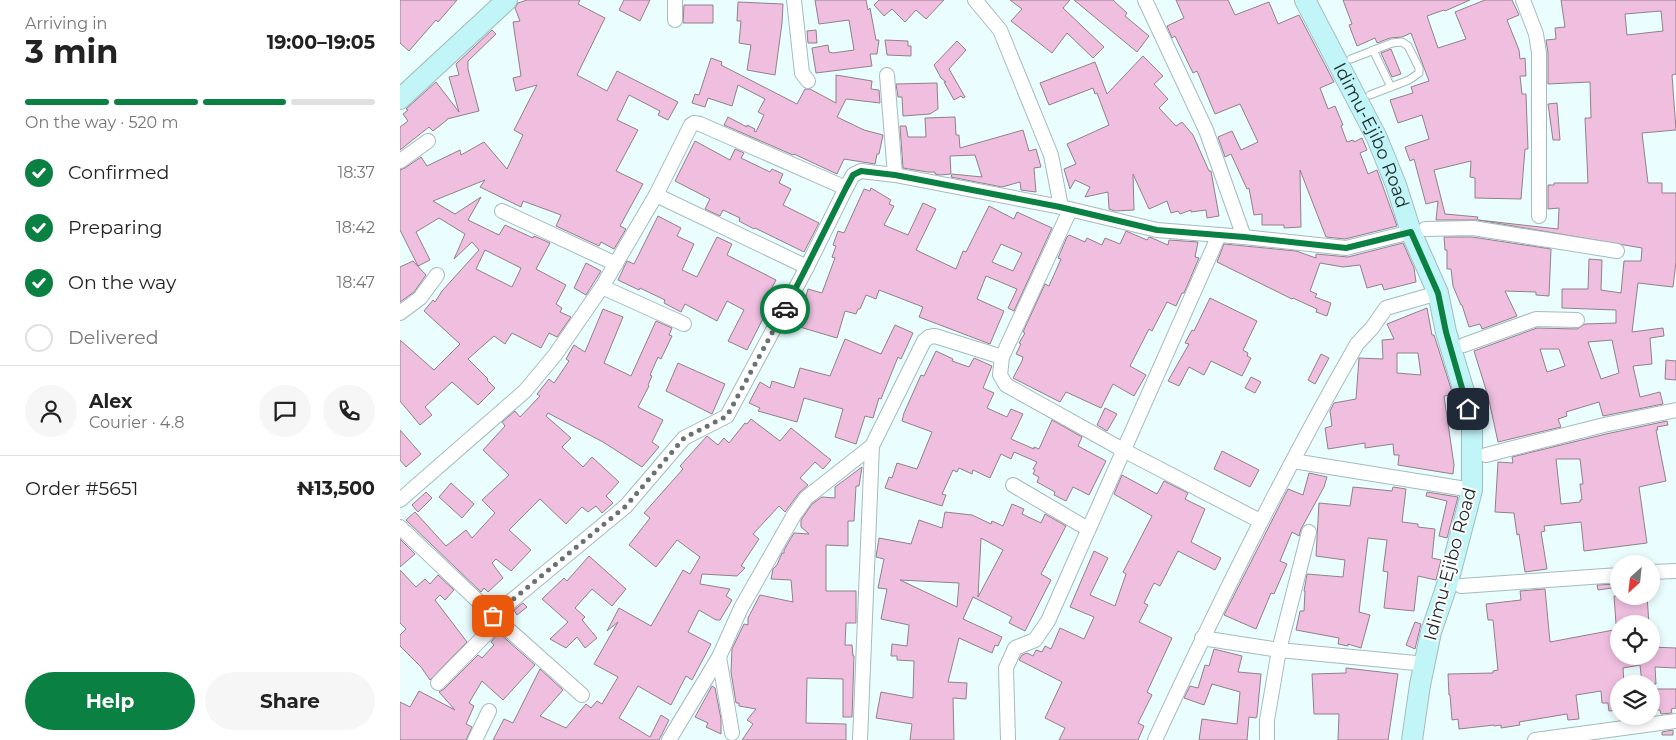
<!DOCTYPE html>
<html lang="en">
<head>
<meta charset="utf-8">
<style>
  body { margin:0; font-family:Montserrat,sans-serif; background:#f6f6f6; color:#222; height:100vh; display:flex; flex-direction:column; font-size:19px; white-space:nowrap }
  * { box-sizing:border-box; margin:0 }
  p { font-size:16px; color:#767676 }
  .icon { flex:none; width:28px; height:28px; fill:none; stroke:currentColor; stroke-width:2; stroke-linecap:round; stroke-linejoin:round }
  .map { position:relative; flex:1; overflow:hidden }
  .side { display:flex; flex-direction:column; background:#fff; width:400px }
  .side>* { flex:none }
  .needle { width:32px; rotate:207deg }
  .fabs { position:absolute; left:1210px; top:555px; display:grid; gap:10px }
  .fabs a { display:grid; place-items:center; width:50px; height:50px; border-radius:50%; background:#fff; box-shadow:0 2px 8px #0003; font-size:25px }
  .pin { position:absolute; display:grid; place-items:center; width:42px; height:42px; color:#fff; margin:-21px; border-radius:10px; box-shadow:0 2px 8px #0006 }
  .courier { position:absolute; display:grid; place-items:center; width:50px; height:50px; margin:-25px; border:4px solid #0b8043; border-radius:50%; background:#fff; color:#222; box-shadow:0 1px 6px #0007 }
  .head em { font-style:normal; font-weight:700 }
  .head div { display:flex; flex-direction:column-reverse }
  .head { display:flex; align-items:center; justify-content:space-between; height:85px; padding:0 25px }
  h1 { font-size:32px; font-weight:700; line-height:38px }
  .bar { display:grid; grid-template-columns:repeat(4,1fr); gap:8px 5px; align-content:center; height:60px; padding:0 25px }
  .bar i { height:6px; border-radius:4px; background:#e0e0e0 }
  .bar .active { background:#0b8043 }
  .bar p { grid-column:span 4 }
  .line { display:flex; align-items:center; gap:12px; padding:0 25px; border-top:1px solid #e0e0e0 }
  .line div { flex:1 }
  .round { display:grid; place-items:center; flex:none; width:52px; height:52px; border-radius:26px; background:#f6f6f6 }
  ol { padding:0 25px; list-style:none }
  li { display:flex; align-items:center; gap:15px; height:55px }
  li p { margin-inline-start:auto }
  li .icon { padding:5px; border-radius:50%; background:#0b8043; color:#fff; stroke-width:4 }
  li:last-child { color:#767676 }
  li i { width:28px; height:28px; border:2px solid #e0e0e0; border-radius:50% }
  .primary-button { display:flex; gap:10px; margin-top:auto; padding:10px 25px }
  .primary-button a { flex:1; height:58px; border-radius:30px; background:#0b8043; color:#fff; font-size:20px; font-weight:700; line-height:58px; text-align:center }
  .primary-button a+a { background:#f6f6f6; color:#222 }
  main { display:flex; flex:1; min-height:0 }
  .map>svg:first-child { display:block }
</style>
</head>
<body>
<main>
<section class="side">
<div class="head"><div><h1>3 min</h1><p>Arriving in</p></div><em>19:00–19:05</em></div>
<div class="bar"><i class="active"></i><i class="active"></i><i class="active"></i><i></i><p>On the way · 520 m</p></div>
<ol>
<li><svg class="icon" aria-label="check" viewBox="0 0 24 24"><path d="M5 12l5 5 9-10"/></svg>Confirmed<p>18:37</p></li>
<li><svg class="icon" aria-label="check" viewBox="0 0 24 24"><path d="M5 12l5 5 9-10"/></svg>Preparing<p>18:42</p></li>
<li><svg class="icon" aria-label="check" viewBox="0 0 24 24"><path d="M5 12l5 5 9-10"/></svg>On the way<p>18:47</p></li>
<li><i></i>Delivered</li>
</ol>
<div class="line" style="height:90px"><a class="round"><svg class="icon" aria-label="person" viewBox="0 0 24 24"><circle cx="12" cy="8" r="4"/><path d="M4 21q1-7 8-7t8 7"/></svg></a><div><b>Alex</b><p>Courier · 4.8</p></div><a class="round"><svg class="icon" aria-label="chat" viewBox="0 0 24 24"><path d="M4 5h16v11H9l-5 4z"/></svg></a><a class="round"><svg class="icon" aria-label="phone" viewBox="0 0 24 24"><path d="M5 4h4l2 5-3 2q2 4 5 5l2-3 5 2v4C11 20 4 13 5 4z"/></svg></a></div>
<div class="line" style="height:65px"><div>Order #5651</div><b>₦13,500</b></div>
<div class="primary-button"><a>Help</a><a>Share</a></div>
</section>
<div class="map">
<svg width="1276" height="740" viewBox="0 0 1276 740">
  <rect width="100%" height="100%" fill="#ebfeff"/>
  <g fill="#f0bfe0" stroke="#90808b" fill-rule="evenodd">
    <polygon points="0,0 57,0 38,22 36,20 9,51 0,43"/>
    <path d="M127,0H180L178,4L205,18L177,75L207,91L217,71L278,102L268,120L258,115L260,111L229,95L217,120L238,130L216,171L243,184L220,226L226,229L214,249L201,242L199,246L156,226L161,215L123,201L121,207L80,187L85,180L33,201L55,214L81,197L68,220L99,235L105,225L133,238L134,236L150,243L136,269L166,285L156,304L162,308L160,312L171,317L157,337L149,333L141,348L112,333L105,344L94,336L68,359L88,379L87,380L95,388L78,405L52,382L25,407L32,415L20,425L0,401V340L34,370L60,344L24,311L33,300L35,302L42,291L79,250L72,242L54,259L65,234L39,218L16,232L30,260L18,266L0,230V170L5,168L21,157L27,166L60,150L61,155L84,142L107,169L123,135L114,130L137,85L116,91L113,78L121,76L113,22L120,21L115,8L118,3ZM85,250L121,268L112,287L76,269Z"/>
    <polygon points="224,0 250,0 240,21 219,10"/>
    <polygon points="415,0 466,0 468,10 470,8 476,40 479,40 477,54 470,54 472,66 416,73 412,48 428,45 429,52 433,53 454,50 449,20 419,24"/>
    <polygon points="479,0 544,0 526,19 516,10 505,22 492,9 484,16 474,5"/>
    <polygon points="610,0 670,0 663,8 704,47 693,58 667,33 652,53 611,21 622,9"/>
    <polygon points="674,0 713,0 727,13 725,16 749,36 737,52"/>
    <polygon points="776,0 828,0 835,15 869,2 878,24 899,15 934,82 920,88 928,109 935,106 943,125 941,126 947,142 953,140 954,142 962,138 967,150 960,153 968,174 977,170 997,226 945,239 926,237 900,170 901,227 884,228 884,225 862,225 862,214 854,215 849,188 847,189 831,154 825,157 818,137 832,131 841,150 858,142 840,104 815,114 797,71 793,73 775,36 772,38 767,26 784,18"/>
    <polygon points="943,0 1070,0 1045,11 1044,10 1027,16 1038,48 1066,39 1055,12 1085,0 1112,0 1119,15 1107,20 1119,50 1120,59 1125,58 1126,76 1120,76 1122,94 1126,94 1128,149 1125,149 1121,199 1075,198 1075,178 1070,177 1071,161 1034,170 1045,214 1078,217 1077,220 1036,220 1038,201 1026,204 1014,159 1010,161 1005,147 1029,139 1022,115 998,123 990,100 1013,93 1011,87 1029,81 1011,33 1002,37 990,38 977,43 975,38 957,46 949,25 952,24"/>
    <path d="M1161,0H1276V74L1272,75L1276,130L1242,133L1248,183H1262V193H1276V262L1273,287L1238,283L1232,332L1263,328L1264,336L1250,338L1252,364L1233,366L1240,397L1260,392L1263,404L1203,416L1199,402L1166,412L1167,416L1158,419L1161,427L1098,442L1088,396L1074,351L1137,328L1177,329L1185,324L1216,323V310L1162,308V289H1188L1189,259L1202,260L1201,290L1221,293L1224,261H1241L1242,248L1078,220L1158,229L1159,208L1148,209V185H1154V183H1188L1185,118H1191L1190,82L1148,84V53L1146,40L1156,39L1155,28L1165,27ZM1261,11L1263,31L1227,35L1225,14ZM1212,340L1219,373L1201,379L1188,342ZM1140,349H1159L1165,366L1147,372Z"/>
    <polygon points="338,2 383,4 382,23 375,75 347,70 351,45 339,43 341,21 337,21"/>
    <polygon points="284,5 313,5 313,23 283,23"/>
    <polygon points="92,30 96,34 68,61 68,69 79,111 47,119 47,120 33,131 29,127 0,150 0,127 8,121 3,114 8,110 6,109 36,82 59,112 49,77 59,75 56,64"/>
    <polygon points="416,30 417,43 408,43 407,31"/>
    <polygon points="485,40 508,41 508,46 511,46 511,56 487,55"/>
    <polygon points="557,41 566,50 549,69 565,97 563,98 561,96 554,100 544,82 546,82 541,78 534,65"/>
    <polygon points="991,49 1001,74 992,77 981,53"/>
    <polygon points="743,56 763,76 754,84 768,99 759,108 776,126 782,122 793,135 809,171 811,171 819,216 807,218 806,210 791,212 791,210 780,214 778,211 771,213 767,201 749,209 733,174 734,210 715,211 709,209 708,192 685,197 690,187 675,180 670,189 664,169 676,164 667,144 709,125 697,93 695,94 693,88 649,105 640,83 695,62 707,94"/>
    <polygon points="311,58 322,62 321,65 397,104 405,89 410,89 436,103 436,75 472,81 471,89 479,90 480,103 446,99 437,117 464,130 483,135 479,154 477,154 475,164 444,159 437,174 394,154 393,155 324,125 328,117 347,127 347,125 355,129 354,131 356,132 364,115 358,112 365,99 338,85 332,106 308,98 305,107 292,103 295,94 299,95"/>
    <polygon points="537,83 538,109 530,114 503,116 502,97 498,97 496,84"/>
    <polygon points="1157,103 1160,140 1153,140 1148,104"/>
    <polygon points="555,117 556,135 559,135 560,148 623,130 629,151 636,149 641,167 634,168 636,192 621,190 620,182 602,187 551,177 552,174 582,177 575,155 550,156 551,174 540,175 535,174 535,172 528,172 503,168 500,126 506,126 508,137 526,137 525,118"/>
    <polygon points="295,141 330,160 335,149 344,153 341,158 370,172 372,169 383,174 379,183 391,189 383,205 419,223 404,252 355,228 354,229 339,221 340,218 323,210 320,216 305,209 310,199 275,181"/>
    <path d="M471,188L491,200L489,204L494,206L484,225L508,235L523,203L536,209L516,250L556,269L563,251L566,252L589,206L614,219L617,212L652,228L614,311L608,308L617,289L586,276L577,299L604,311L590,344L519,317L523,307L479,290L476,299L466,295L460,309H458L456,314L445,311L437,338L393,325L399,306L403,307L408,289L422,293L435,258L432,257L436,246L433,245L438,231L444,233L464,189L470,191ZM601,244L622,253L613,271L592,262Z"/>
    <polygon points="258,216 281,228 277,236 294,244 282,270 297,277 317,237 332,244 327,255 376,280 365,301 371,303 347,350 328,341 344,310 327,301 317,321 285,304 281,312 264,303 265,300 240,288 239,290 218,280 227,261 234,264"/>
    <polygon points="726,231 747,240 749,237 752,238 768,245 769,240 798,242 795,257 799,258 784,293 782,293 776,306 767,302 752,331 749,329 730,366 746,375 734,396 713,384 701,408 666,392 660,402 613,378 622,361 623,357 616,354 621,344 619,343 625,333 623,332 645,284 649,286 661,259 658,258 667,237 669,235 685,242 687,238 702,245 705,238 720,244"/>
    <polygon points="1044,237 1072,237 1151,249 1149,296 1136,295 1136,292 1105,291 1117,316 1082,329 1080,324 1069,327 1062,305 1061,305 1053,286 1051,269 1047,269 1047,250 1045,250"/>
    <polygon points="1003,243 1014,268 1016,282 984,290 982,284 967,288 960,265 943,267 920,263 910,291 917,294 915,297 931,303 927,316 916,312 917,309 893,298 892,299 817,262 824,244 896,251 916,258 916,254 948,257"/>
    <polygon points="13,261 26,275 14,292 0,302 0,267"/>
    <polygon points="186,263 201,271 186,295 174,288"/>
    <polygon points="810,298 857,321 843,350 848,353 847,356 851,358 842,376 811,361 804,375 789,367 779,386 768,381 789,344 785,343 792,330 794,331"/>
    <path d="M1027,308L1032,335H1034L1053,395L1044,396L1054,465L1053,474L998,465L999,455H994L993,444L965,448V443L928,449L925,428L932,426L930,411L934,403L956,399L959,358L983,359L982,340L994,339L987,324ZM997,353H1018L1021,375L997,373Z"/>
    <polygon points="203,309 223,317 204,363 231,376 256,321 272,328 269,335 272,336 261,359 258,357 250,375 252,376 248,385 249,386 238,407 263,420 252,442 259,447 242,467 203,442 148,413 146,416 171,438 162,447 183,467 192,457 219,482 206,496 213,503 202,513 196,506 188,512 182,507 166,524 140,499 109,530 131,550 111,571 96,559 92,563 103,578 88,592 84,588 81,592 6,520 15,512 46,546 66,530 72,538 95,513 82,500 109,475 83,450 105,426 102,422 115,411 120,417 140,396 137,394 149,379 154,383 169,361 166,359 174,345 185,352"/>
    <polygon points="495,325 513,333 501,359 498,357 481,399 479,398 473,418 465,416 456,444 435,437 443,409 404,398 397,422 358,411 360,408 349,403 360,382 370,388 372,381 394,388 400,368 430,376 445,339 481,354"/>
    <polygon points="536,351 553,359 552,361 569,367 574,358 592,366 583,388 594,393 587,408 607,417 611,409 623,414 611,439 634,449 634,447 639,449 652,420 682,437 678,446 706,461 689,495 673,487 666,501 654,495 655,492 637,482 639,477 633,474 635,470 633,469 637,462 614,452 611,459 601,454 590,478 573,470 572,474 559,468 557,472 553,470 542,494 546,495 542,506 485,488 489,477 492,478 497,463 517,469 532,432 502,421 504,413 521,375 524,376"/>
    <polygon points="921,354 929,358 915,384 908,380"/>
    <polygon points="1266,360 1276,361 1276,380 1265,379"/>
    <polygon points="278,363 325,384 312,414 266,391"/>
    <polygon points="851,377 861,382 855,393 845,388"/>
    <polygon points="705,408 717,414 707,431 697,425"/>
    <polygon points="351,419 380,441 391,428 431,460 423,469 415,462 400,478 408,485 399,493 385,512 379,506 353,534 359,539 341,566 345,568 337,576 302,574 300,584 330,589 326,596 332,600 320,620 316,620 299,610 288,632 311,644 292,680 286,676 271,705 238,686 219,718 250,737 261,715 269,720 259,740 93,740 104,719 113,723 140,669 163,690 140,716 166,728 186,704 191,708 197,701 202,704 218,677 194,664 218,622 207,631 219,608 251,626 283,570 290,574 300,557 277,540 256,567 229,545 250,518 244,513 283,469 280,466 307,436 318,445 324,438 329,443 345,423 347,424"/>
    <path d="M1267,421L1268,425L1257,427L1258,430H1256L1266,481L1239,487L1247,543L1184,551L1181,522L1144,526L1145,531L1141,532L1147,569L1125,572L1119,534L1117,535L1114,513L1095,512L1098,462L1113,463L1112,457L1206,434ZM1156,459H1180L1183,484H1180L1182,500H1180V502L1161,504Z"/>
    <polygon points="0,430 21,454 6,467 0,460"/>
    <polygon points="822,451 859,470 850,487 814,469"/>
    <polygon points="462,467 459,486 456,486 454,521 448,521 448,546 426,545 426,591 456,591 456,623 446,623 445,645 452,645 453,656 454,656 452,717 443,717 443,679 407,678 406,723 446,724 446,740 342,740 353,724 347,720 356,709 339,706 339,703 336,703 331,672 332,649 344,624 348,625 348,618 360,595 393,602 391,580 371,579 373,569 377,565 382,553 384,553 384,550 394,533 409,534 401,527 401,520 412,504 422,497 435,498 435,487"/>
    <polygon points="909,473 927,477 924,487 901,529 899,536 892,532 880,561 887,564 874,594 871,593 856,629 824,615 888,489 903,495"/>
    <polygon points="722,475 757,494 764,481 788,493 785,499 805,509 791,542 821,558 815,570 778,551 760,586 754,583 744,603 748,605 739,622 772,638 747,692 752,695 738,723 744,726 738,740 659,740 665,728 645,718 662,682 619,660 622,655 627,653 633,656 636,650 642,652 645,646 651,649 660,628 684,639 694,617 670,607 694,551 708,558 690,595 715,606 726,574 723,572 752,516 714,494"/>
    <polygon points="51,483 74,504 62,518 39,497"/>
    <polygon points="953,487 992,491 993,487 1006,489 1002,522 1018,524 1018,527 1035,529 1032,558 1041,560 1036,580 1018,576 1014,611 984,608 988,572 983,571 987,540 968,538 959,612 970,615 961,648 948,644 948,646 938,644 939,638 896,630 900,611 904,611 905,591 904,591 907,574 943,577 945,560 916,556 919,503 950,506"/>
    <polygon points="26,492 32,498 18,512 12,505"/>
    <polygon points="1027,492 1058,497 1047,538 1039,536 1047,501 1026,496"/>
    <path d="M612,504L624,509L622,514L641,523L645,514L666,526L641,574L651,580L625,631L609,623L612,617L573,597L563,619L602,637L598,646L595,645L592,653L559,638L548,682L567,683L566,699L553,698L554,740H510L512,724L476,718L481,692L513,698L514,661L497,660V656H491L492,644L507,646L509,625L481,619L487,589L478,588L484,559L476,557L479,538L511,544L519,520L542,528L545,512L572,515L591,524L592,521L603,526ZM581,538L603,550L578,597ZM500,580L559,583L557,607Z"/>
    <polygon points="0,539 15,554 0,567"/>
    <polygon points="189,556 226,589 212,606 192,589 175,608 185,617 182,620 197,638 185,648 177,637 166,648 150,639 168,622 142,599 164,578 167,581"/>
    <polygon points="0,570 16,587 25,579 30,584 38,575 54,590 45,600 40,595 35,600 67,642 30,680 21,667 0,646 0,635 6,629 0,623"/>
    <polygon points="1219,584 1219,587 1198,590 1197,585"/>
    <polygon points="1145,589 1150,642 1219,629 1219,656 1251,656 1251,647 1276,648 1276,668 1255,667 1256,684 1242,684 1240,665 1223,668 1224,684 1219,684 1219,710 1209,711 1208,703 1202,703 1201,691 1176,695 1179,719 1168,720 1167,714 1119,722 1120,725 1101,728 1101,725 1094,726 1094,725 1059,729 1058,719 1052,720 1050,695 1049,695 1048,674 1093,673 1093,671 1098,670 1093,620 1088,620 1086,604 1121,600 1120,591"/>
    <polygon points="1214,596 1247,596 1249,624 1216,624"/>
    <polygon points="123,603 127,607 117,615 114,610"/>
    <polygon points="1015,622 1021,624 1015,649 1006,645"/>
    <polygon points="99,633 135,665 103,700 82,681 69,703 74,706 66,724 72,727 66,740 0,740 0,702 10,707 19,691 55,710 39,692 44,689 78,655 82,658 94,645 91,642"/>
    <polygon points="814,649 842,656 838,672 861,674 857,716 856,718 849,717 847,740 799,740 802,719 837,724 840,692 812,684 804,705 784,698 790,686 798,688 805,665 809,666"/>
    <polygon points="946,668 998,674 988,740 938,740 939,714 914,714 912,674 946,673"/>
    <polygon points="312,686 315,688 321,719 321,734 306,727 308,723 295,717"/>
    <polygon points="1251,689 1276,689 1276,708 1271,709 1272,713 1261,714 1260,710 1251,710"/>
    <polygon points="1273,730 1273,735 1262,735 1262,732"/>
  </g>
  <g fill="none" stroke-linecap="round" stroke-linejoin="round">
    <defs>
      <g id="lane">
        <polyline points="973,50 991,87"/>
        <polyline points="951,59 992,43 1002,42 1008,46 1019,68 1019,73 1009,80 970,95"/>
      </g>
      <g id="street">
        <polyline points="394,0 402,73 408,81"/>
        <polyline points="575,0 600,30 651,155 661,207"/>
        <polyline points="745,0 806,130 844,237"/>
        <polyline points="1123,0 1136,34 1139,53 1139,216"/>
        <polyline points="275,20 275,0"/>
        <polyline points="487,75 495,175"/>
        <polyline points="0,161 28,141"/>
        <polyline points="256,195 407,267"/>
        <polyline points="670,210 602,357 600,375 606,385 725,451 860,521"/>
        <polyline points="102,211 216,264"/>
        <polyline points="1025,229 1073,228 1217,251"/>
        <polyline points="202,287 284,324"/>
        <polyline points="0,313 20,298 37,275"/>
        <polyline points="1064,345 1136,319 1177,320"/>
        <polyline points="1086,455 1204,425 1276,410"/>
        <polyline points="893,461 1072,490"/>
        <polyline points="613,485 688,529"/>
        <polyline points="0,500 125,391 155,355 202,287 256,195 291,125 294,123 300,124 446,188"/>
        <polyline points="0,527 99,621 182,695"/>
        <polyline points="1251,572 1276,571"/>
        <polyline points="1061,586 1219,575"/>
        <polyline points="93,616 226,506 284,438 327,416 407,267 446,188 453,175 461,171 495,175 661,207 757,230 844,237 946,248 1011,232"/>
        <polyline points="802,638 879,650 1026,664"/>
        <polyline points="319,657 332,733"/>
        <polyline points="38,683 99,621"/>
        <polyline points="75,740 89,711"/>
        <polyline points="269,740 319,657 341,608 394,515 406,498 472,446"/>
        <polyline points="460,740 472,446 524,341 529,337 535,336 602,357"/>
        <polyline points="608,740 606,668 615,648 635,640 648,621 819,235"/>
        <path d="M755,740C817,606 883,473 957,344L972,328L986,308L1038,293"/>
        <polyline points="867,740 867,720 879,650 909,532"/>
        <polyline points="1135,740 1276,721"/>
      </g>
      <g id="secondary">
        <path id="s1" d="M905,0L977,138L996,185L1011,232L1038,293L1046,332L1065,395L1072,423V490L1048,582L1031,632L1020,685L1012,740"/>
        <polyline points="0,99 107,0"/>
      </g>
    </defs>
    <use href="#lane" stroke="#a5bbbc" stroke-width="9"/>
    <use href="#street" stroke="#a5bbbc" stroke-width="16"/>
    <use href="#secondary" stroke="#a5bbbc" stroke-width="22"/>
    <use href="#lane" stroke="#fff" stroke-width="7"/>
    <use href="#street" stroke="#fff" stroke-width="14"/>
    <use href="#secondary" stroke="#c2f5f8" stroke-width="20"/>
  </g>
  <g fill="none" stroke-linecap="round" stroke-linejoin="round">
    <polyline stroke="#667273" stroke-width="5" stroke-dasharray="0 9" points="93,616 226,506 284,438 327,416 385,309"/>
    <polyline stroke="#0b8043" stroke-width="6" points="385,309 407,266 446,188 453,175 461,171 495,175 660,207 757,230 844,237 946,248 1011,232 1038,293 1046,332 1068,409"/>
  </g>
  <g text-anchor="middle" stroke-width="4" stroke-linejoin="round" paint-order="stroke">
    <g font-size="18" fill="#1e2727" stroke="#fff">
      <text dy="6" stroke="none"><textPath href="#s1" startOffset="151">Idimu-Ejibo Road</textPath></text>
      <text transform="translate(1050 564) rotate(-75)" y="6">Idimu-Ejibo Road</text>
    </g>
  </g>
</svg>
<div class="fabs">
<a><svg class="needle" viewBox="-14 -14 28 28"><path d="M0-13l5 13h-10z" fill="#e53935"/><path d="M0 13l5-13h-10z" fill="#767676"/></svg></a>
<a><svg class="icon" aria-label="locate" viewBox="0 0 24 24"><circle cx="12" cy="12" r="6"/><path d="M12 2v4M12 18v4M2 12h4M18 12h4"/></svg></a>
<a><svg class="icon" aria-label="layers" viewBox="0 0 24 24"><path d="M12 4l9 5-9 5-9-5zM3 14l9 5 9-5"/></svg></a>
</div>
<div class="pin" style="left:93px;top:616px;background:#ea580c"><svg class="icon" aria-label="bag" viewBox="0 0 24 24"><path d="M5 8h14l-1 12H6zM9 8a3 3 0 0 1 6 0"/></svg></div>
<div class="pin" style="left:1068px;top:409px;background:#1f2937"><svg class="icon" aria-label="home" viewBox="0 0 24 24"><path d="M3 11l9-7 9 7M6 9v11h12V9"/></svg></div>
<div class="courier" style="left:385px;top:309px"><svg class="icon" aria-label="car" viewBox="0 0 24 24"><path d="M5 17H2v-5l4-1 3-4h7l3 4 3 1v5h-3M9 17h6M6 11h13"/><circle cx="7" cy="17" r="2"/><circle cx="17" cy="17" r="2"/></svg></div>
</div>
</main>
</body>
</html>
